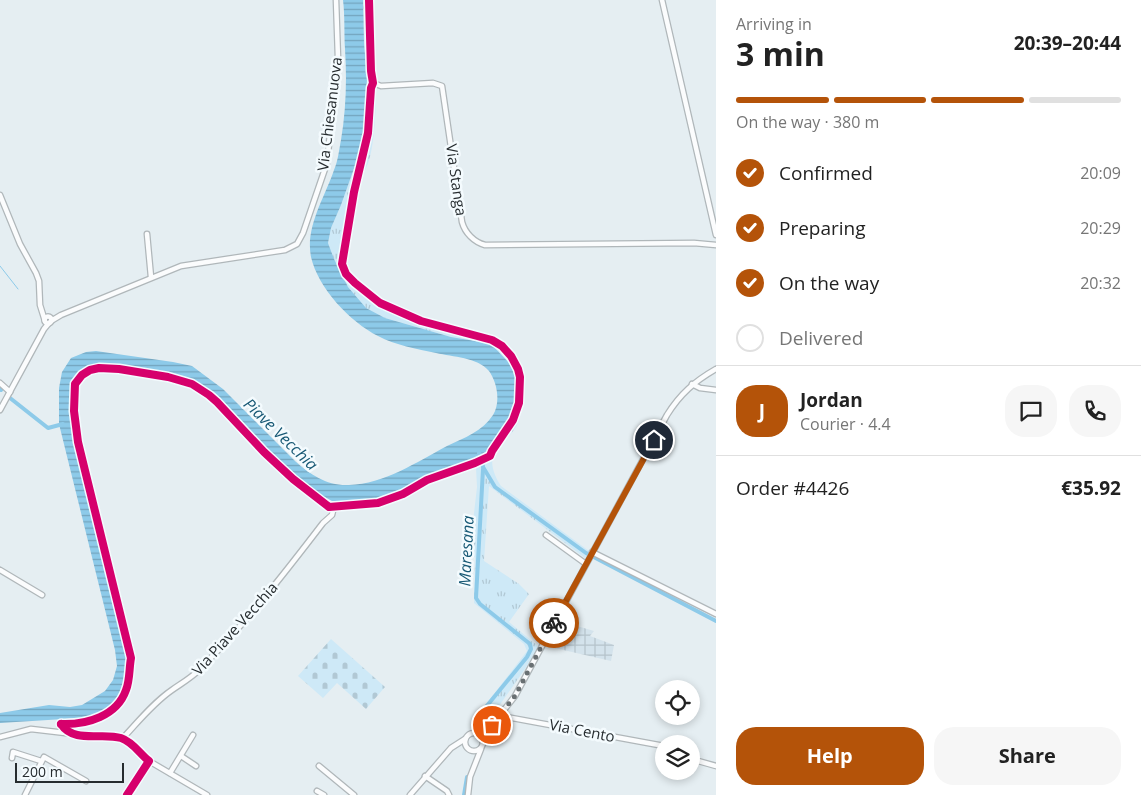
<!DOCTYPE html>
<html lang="en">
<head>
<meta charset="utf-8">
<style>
  body { margin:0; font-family:"Open Sans",sans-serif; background:#f6f6f6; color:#222; height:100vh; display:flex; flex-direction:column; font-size:19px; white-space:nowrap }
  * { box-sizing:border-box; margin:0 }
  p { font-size:16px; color:#767676 }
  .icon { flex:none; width:28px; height:28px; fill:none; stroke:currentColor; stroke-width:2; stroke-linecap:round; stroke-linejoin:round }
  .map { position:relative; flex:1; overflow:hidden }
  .panel { display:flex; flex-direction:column; background:#fff; width:425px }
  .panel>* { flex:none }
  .tools { position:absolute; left:655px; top:680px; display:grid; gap:10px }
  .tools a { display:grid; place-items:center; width:45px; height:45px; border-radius:50%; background:#fff; box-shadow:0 2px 8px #0003; font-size:25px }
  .scale { position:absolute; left:15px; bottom:12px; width:109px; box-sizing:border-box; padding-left:5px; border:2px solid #262c2f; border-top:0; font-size:14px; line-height:18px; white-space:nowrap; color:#262c2f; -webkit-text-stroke:4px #f4fbfe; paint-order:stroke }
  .pin { position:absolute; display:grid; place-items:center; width:42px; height:42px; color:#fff; margin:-21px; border:2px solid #fff; border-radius:50%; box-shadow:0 1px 5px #0007 }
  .courier { position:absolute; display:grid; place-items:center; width:50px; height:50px; margin:-25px; border:4px solid #b45309; border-radius:50%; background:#fff; color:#222; box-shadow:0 1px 6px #0007 }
  .overview em { font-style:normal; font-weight:700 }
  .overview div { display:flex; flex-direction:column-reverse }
  .overview { display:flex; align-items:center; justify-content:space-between; height:85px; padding:0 20px }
  h1 { font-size:32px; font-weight:700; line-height:38px }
  .bar { display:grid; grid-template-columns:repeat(4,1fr); gap:8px 5px; align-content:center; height:60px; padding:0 20px }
  .bar i { height:6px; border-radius:4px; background:#e0e0e0 }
  .bar .active { background:#b45309 }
  .bar p { grid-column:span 4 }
  .line { display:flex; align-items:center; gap:12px; padding:0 20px; border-top:1px solid #e0e0e0 }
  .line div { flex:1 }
  .round { display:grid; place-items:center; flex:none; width:52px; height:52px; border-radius:20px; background:#f6f6f6 }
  ol { padding:0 20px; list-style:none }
  li { display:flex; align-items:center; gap:15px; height:55px }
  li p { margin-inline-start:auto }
  li .icon { padding:5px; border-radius:50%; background:#b45309; color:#fff; stroke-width:4 }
  li:last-child { color:#767676 }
  li i { width:28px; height:28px; border:2px solid #e0e0e0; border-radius:50% }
  .cta { display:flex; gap:10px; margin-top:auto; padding:10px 20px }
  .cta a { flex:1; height:58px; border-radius:20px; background:#b45309; color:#fff; font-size:20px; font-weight:700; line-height:58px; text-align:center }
  .cta a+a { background:#f6f6f6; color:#222 }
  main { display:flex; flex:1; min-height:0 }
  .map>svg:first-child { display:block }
</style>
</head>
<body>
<main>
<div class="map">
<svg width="716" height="795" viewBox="0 0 716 795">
  <defs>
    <pattern id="industrial-grid" width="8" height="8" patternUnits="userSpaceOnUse" patternTransform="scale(1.25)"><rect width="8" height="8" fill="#d4e3ec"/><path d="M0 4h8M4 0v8" fill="none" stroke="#b6c3cb"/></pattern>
    <pattern id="grass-tufts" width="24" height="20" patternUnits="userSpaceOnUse" patternTransform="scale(1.25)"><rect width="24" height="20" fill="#cee9f7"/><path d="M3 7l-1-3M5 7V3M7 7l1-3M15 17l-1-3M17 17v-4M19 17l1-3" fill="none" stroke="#b1c8d4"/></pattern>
    <pattern id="cemetery-stones" width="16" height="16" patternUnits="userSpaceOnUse" patternTransform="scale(1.25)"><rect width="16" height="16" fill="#cee9f7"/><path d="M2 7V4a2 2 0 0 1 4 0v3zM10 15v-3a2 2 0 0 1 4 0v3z" fill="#b1c8d4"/></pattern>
    <pattern id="water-rules" width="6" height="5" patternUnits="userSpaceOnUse" patternTransform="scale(1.25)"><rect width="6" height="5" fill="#8dcae9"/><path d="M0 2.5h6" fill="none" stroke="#73a4bd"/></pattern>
  </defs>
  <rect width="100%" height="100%" fill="#e5eef2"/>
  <polygon fill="url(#industrial-grid)" points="560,621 594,631 590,636 614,645 611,661 546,646"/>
  <path fill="url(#grass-tufts)" d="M363,0H373V5C375,34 383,161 360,176L346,257C347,262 347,268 350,272C368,304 433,322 466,332C485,337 493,334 507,349C516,357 526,373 525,386C525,392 523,399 522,405C521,411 520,418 518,423C512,436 498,445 493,457C490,466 496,479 501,486L589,551L585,558L489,486L484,561L519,584L529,594L509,622L538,646L525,669L492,716L485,721L480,715V712L527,651L524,644L474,603L475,558L470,548L477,487L476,468L470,460L479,458L516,394L518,384L481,342L451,337L385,318L365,308L348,287L338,271L328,243L331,228L341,205L363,143L367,79L364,43Z"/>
  <polygon fill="url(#cemetery-stones)" points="331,639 385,687 366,709 337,683 323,698 298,676"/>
  <path fill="url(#water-rules)" d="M343,0H363L364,43L367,79L363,143L341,205L331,228L328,243L334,259L348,287L366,308L385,318L451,337L481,342L492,345L510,364L518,384L513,416L496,442L479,458L470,460L427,476L404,491L375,501H332L305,486L267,452L228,411L203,388L184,378L166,373L113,365L94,364L79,371L71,384L70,396L76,443L129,658C127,667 128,677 125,686C121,700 109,712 96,717L0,723V713L49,705L70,707L82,705L105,691L113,680L117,666L115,650L59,424V388L62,372L71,358L86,352L96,351L173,362L192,366L223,389L295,461C311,475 327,486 349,485C384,484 417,462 447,446C464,438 483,431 493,415C501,402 497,382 489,371C477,357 453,357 436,353C417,349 395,345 378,336C350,322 318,288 311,257C305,227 325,197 334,170C338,161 339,150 341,140C346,110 347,80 345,49C344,33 345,16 343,0Z"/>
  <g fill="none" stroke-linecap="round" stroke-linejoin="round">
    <polyline stroke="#8dcae9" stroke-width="1" points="0,266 18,289"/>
    <g stroke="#8dcae9" stroke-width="4">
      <polyline points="0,389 1,390"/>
      <polyline points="10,398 48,428 63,424"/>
      <polyline points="479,453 482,457 483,467 495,487 586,553 716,621"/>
      <polyline points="481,713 527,657 531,649 530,644 480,604 476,598 483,469"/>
      <polyline points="464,795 467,777"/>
    </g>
    <defs>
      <g id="minor">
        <path d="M369,0L371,71L373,83L381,86L433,83L442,86L462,222C465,233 474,242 485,245L694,243L716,245"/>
        <polyline points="662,0 716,235"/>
        <polyline points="0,195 20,244 36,273 39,281 40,305 45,321"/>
        <polyline points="147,234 151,277"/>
        <circle cx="48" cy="320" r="3.5"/>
        <polyline points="51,321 61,315 181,266 285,250 297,244 303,233 327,163 338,58 336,0"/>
        <polyline points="0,383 10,392"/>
        <polyline points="692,384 700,388 716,390"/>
        <polyline points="0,410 44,329 49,323"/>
        <polyline points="546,535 586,564"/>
        <polyline points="592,552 716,614"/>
        <polyline points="0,570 42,595"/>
        <polyline points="501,714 507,717 664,746"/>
        <circle cx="474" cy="742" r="9"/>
        <polyline points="475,733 491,725"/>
        <polyline points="0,737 31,729 91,736 119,737 127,740 149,761 207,795"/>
        <path d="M123,738C138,722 153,703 172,690C182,683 191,678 199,670C245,624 284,574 323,523L332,515L334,507"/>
        <path d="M483,742L492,725L515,696L667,415C680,394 695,381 716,369"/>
        <polyline points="181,756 196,766"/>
        <polyline points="12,758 13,752 41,761"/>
        <polyline points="691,759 716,766"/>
        <polyline points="319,766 354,795"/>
        <polyline points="170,773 193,735"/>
        <polyline points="425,776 447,791 449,795"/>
        <polyline points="317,791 324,795"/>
        <polyline points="25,795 44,757 86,781"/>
        <polyline points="127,795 149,761"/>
        <polyline points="410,795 451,748 465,739"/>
        <polyline points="468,795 470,777 481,749"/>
      </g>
    </defs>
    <use href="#minor" stroke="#b0b7ba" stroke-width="7"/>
    <use href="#minor" stroke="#fbfcfd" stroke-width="4.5"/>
    <defs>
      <g id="cycleway">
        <path d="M61,724C87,725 117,716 126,690C130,680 129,669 131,658L78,442L74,411L75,384L82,375L90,370L99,368L119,369L168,377L192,384L209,395L217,402L264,452L293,479L329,507L378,503L403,494L427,480L475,463L490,456L492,451L513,420L519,403L520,377L518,369L511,356L502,346L492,340L421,321L380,303L355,283L346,274L342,264L354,192L368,133L371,88L373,83L371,71L369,0"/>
        <path d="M61,724C74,744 102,732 121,738C133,742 140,754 149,761L127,795"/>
      </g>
    </defs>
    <use href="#cycleway" stroke="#f4fbfe" stroke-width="11"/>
    <use href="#cycleway" stroke="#d6006c" stroke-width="8"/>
  </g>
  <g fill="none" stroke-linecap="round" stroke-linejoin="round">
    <polyline stroke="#697073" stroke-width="5" stroke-dasharray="0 9" points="492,725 515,696 554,623"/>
    <polyline stroke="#b45309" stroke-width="6" points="554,623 654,440"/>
  </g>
  <g text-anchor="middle" stroke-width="5" stroke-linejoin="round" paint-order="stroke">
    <g font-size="15" fill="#262c2f" stroke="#f4fbfe">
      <text transform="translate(330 114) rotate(-83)" y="5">Via Chiesanuova</text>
      <text transform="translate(456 180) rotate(82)" y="5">Via Stanga</text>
      <text transform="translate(235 629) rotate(-48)" y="5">Via Piave Vecchia</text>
      <text transform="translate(582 731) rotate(11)" y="5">Via Cento</text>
    </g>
    <g font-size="16" font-style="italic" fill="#185975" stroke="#f4fbfe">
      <text transform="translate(281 434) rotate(44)" y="6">Piave Vecchia</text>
      <text transform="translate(466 551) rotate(-87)" y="6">Maresana</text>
    </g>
  </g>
</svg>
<div class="tools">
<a><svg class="icon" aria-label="locate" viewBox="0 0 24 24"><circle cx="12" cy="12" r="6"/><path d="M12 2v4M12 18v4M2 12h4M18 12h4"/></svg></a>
<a><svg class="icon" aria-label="layers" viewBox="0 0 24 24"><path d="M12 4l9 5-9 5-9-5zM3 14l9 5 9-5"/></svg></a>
</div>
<div class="scale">200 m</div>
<div class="pin" style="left:492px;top:725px;background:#ea580c"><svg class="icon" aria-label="bag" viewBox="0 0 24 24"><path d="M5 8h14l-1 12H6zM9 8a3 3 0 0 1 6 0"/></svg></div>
<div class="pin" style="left:654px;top:440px;background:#1f2937"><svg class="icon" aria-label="home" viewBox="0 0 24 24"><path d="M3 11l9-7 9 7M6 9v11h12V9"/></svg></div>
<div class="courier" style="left:554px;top:623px"><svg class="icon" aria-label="bike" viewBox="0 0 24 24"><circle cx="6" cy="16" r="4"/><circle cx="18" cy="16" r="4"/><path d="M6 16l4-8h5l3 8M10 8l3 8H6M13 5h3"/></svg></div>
</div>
<section class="panel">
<div class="overview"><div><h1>3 min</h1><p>Arriving in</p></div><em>20:39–20:44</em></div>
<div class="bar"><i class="active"></i><i class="active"></i><i class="active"></i><i></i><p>On the way · 380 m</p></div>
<ol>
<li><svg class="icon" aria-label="check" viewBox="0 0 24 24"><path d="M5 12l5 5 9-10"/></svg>Confirmed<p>20:09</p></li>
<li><svg class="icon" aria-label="check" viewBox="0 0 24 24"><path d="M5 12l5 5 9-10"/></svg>Preparing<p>20:29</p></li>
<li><svg class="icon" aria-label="check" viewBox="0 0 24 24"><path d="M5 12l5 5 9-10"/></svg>On the way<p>20:32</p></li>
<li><i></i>Delivered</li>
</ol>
<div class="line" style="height:90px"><b class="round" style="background:#b45309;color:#fff">J</b><div><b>Jordan</b><p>Courier · 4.4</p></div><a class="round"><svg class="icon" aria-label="chat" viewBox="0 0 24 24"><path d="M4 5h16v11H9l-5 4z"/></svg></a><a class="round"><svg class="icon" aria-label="phone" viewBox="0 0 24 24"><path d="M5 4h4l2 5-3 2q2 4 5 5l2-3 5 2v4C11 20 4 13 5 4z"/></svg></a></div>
<div class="line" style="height:65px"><div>Order #4426</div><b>€35.92</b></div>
<div class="cta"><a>Help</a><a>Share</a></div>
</section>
</main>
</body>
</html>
